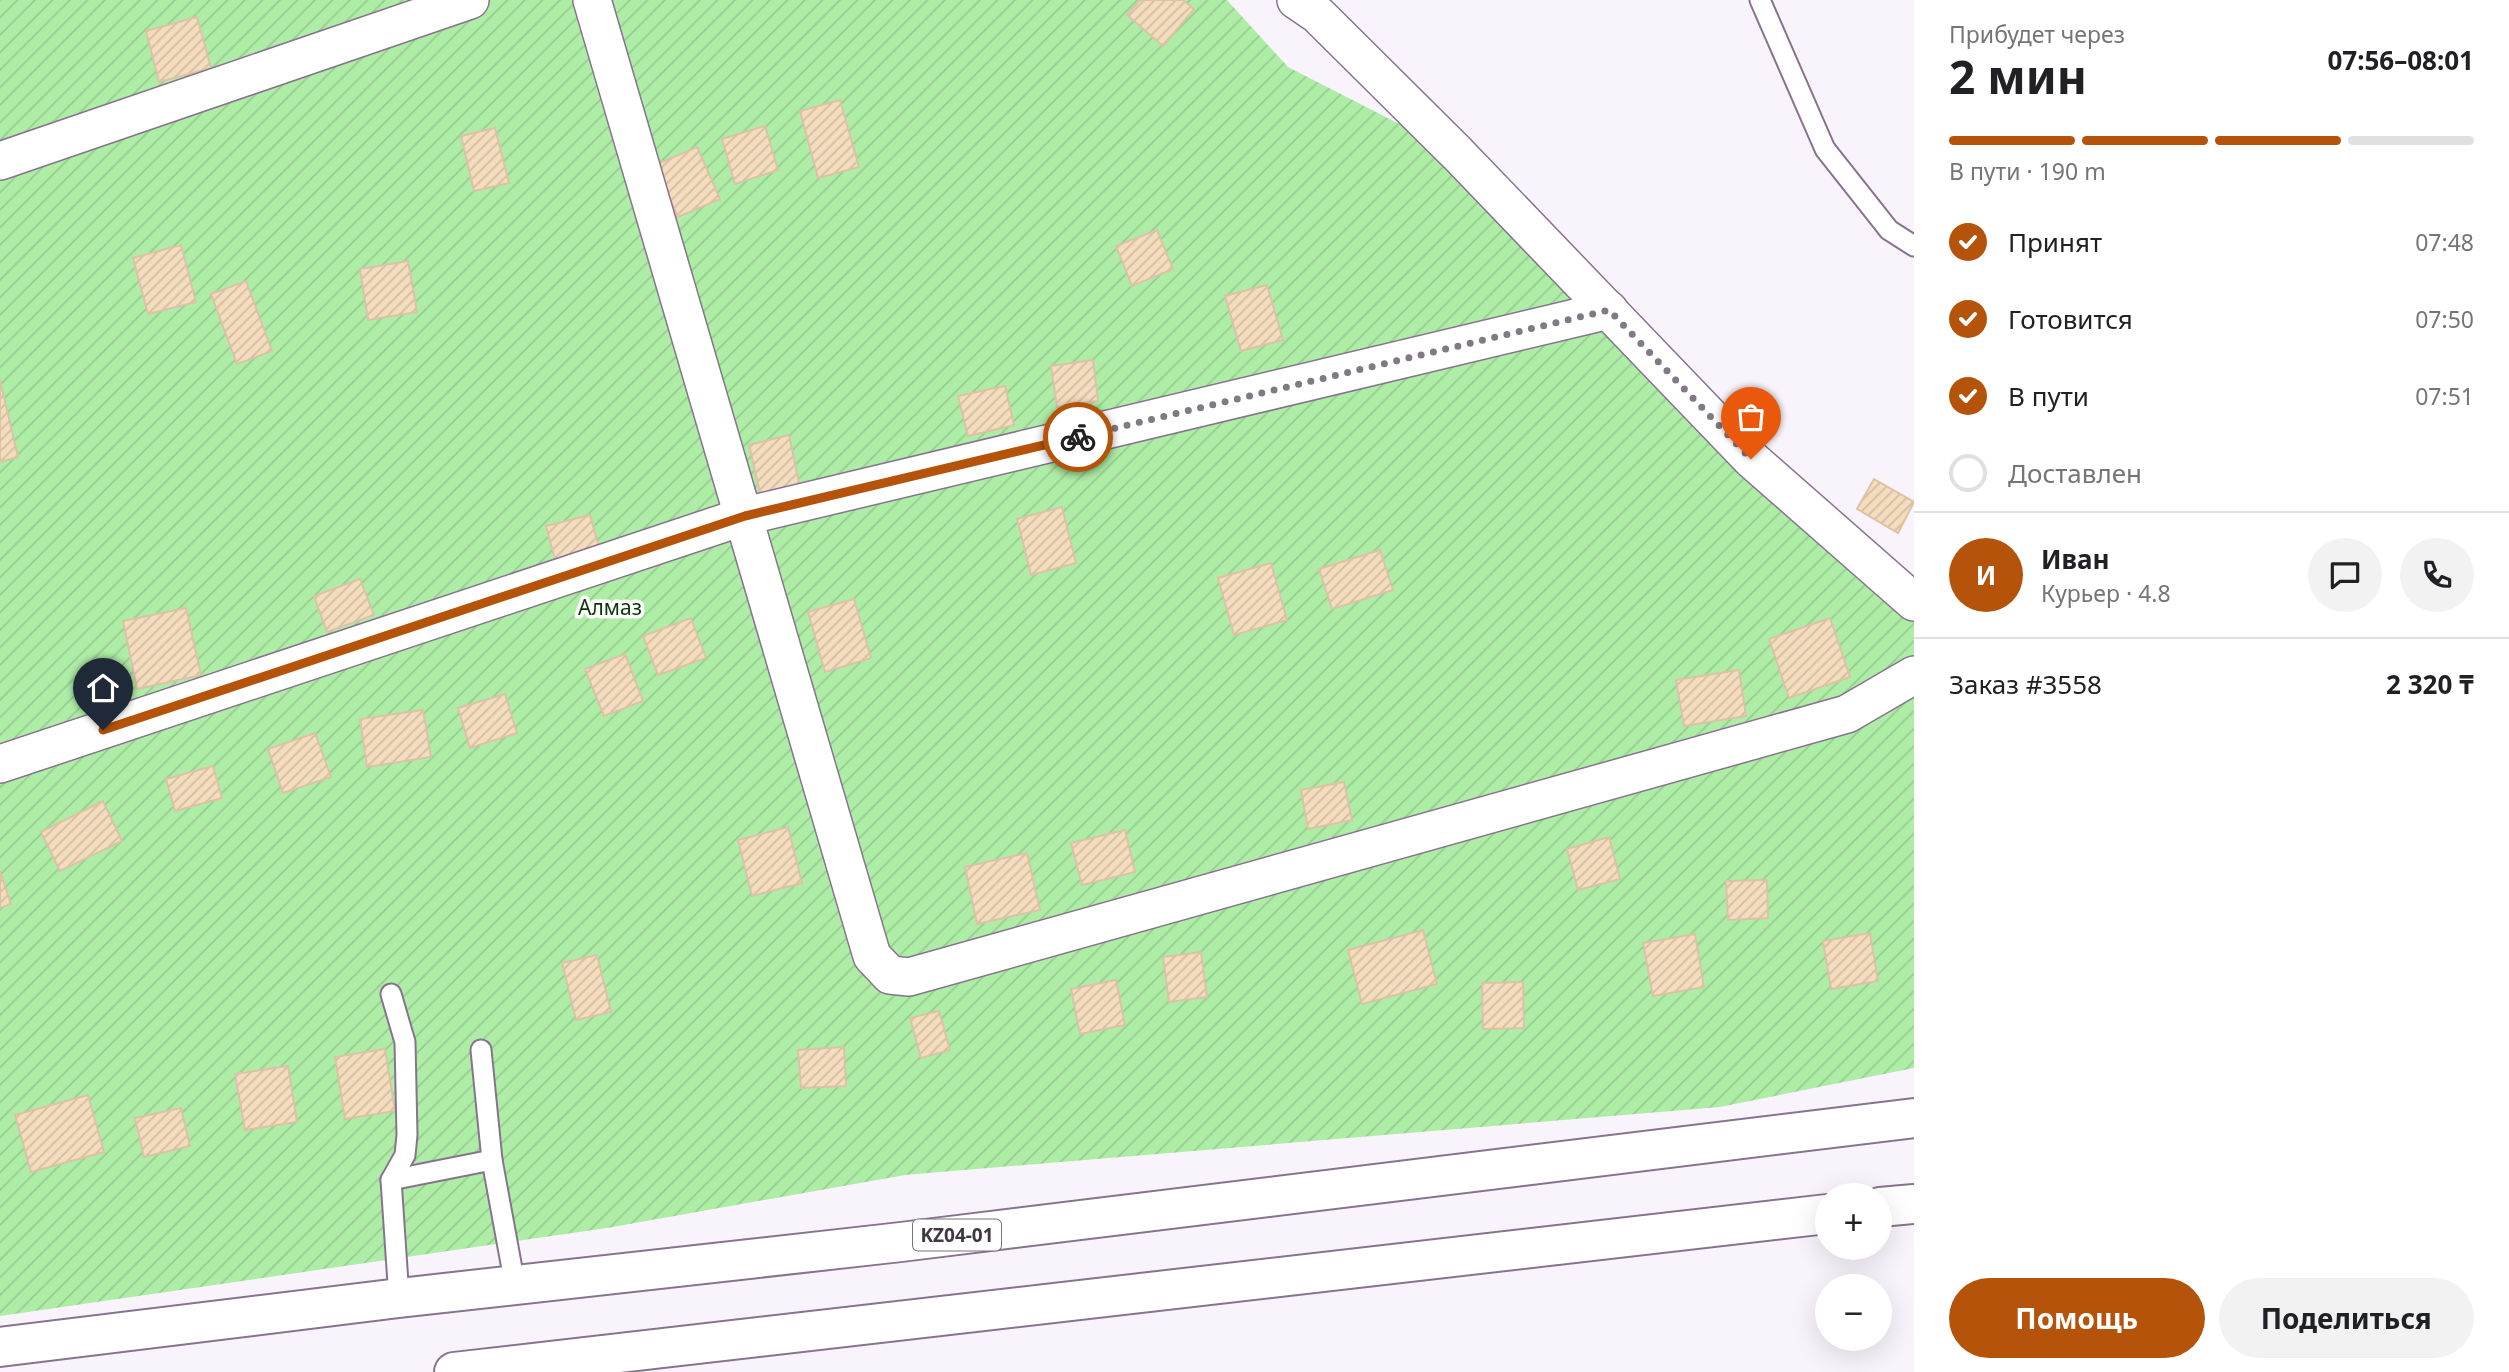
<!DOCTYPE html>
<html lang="ru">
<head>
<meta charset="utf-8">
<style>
  body { margin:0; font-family:"Noto Sans",sans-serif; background:#f2f2f2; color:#202124; height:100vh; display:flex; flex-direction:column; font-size:26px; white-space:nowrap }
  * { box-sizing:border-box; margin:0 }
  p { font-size:23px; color:#757577 }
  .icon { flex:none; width:38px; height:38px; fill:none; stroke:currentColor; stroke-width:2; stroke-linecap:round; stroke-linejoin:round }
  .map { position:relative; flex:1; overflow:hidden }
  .details { display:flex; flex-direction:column; background:#fff; width:595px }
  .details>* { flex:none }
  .buttons { position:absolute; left:1815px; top:1183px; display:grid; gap:14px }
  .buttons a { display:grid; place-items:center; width:77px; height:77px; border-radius:50%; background:#fff; box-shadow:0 7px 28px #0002; font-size:35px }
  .pin { position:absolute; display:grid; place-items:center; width:60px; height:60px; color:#fff; margin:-72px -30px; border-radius:50% 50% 50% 0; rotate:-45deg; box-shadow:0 0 7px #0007 }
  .pin .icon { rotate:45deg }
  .courier { position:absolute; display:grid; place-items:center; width:70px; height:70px; margin:-35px; border:5px solid #b45309; border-radius:50%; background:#fff; color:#222; box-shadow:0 2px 9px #0007 }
  .overview em { font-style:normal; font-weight:700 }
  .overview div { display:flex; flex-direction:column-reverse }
  .overview { display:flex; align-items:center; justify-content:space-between; height:119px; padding:0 35px }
  h1 { font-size:46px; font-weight:700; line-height:52px }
  .bar { display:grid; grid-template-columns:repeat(4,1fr); gap:10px 7px; align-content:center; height:84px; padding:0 35px }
  .bar i { height:9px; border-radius:5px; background:#e0e0e0 }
  .bar .active { background:#b45309 }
  .bar p { grid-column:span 4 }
  .line { display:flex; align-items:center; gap:18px; padding:0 35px; border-top:2px solid #e0e0e0 }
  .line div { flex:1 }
  .round { display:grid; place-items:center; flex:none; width:74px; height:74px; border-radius:37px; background:#f2f2f2 }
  ol { padding:0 35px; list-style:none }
  li { display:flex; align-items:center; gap:21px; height:77px }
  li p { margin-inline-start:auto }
  li .icon { padding:7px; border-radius:50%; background:#b45309; color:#fff; stroke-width:4 }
  li:last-child { color:#757577 }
  li i { width:38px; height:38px; border:4px solid #e0e0e0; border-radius:50% }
  .primary-button { display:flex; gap:14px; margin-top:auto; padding:14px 35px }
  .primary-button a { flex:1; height:80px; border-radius:42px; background:#b45309; color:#fff; font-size:28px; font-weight:700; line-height:80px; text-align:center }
  .primary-button a+a { background:#f2f2f2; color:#202124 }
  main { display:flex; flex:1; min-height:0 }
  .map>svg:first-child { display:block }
</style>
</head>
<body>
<main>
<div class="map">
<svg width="1914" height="1372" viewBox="0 0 1914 1372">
  <defs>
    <pattern id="garden-furrows" width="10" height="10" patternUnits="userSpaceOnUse" patternTransform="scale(1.75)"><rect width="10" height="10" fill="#aeeda6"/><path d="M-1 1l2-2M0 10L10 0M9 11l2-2" fill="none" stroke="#97cc90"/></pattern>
    <pattern id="building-hatch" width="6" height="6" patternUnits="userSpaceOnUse" patternTransform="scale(1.75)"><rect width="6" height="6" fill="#f4dcbd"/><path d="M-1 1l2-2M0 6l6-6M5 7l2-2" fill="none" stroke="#d2bda4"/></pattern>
  </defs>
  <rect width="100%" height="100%" fill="#f9f4fb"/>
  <polygon fill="url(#garden-furrows)" points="0,0 1227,0 1288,67 1458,154 1914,602 1914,1068 1720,1107 905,1175 607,1228 0,1316"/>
  <g fill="url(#building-hatch)" stroke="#dbc3a5" stroke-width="2">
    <polygon points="1140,0 1183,0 1194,9 1163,46 1127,15"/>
    <polygon points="197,17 211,68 159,82 146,31"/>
    <polygon points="840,100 859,167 818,178 800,111"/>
    <polygon points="765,126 778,170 735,184 722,139"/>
    <polygon points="495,128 509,183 474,191 461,136"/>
    <polygon points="697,147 720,199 678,217 655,165"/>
    <polygon points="1157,230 1173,269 1132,286 1116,246"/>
    <polygon points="181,245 196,302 148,314 133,258"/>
    <polygon points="408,261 417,312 368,320 360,269"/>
    <polygon points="246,281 272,351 237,364 211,294"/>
    <polygon points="1267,285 1283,340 1241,351 1225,296"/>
    <polygon points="1093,360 1098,401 1057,407 1051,366"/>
    <polygon points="0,380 18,457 0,462"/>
    <polygon points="1005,386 1014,425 968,436 958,396"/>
    <polygon points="789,435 800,488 761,497 749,445"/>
    <polygon points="1874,479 1914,502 1898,533 1857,509"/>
    <polygon points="1062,507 1076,563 1031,575 1017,519"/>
    <polygon points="590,515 602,558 558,570 546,526"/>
    <polygon points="1380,550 1393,590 1332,609 1319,569"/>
    <polygon points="1271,563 1287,620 1234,635 1218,578"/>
    <polygon points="360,579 374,615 327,632 314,596"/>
    <polygon points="854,599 871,658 825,672 808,612"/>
    <polygon points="186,608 201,675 137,689 123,621"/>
    <polygon points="691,618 706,658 658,675 643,636"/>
    <polygon points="1830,618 1850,677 1789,698 1769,639"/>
    <polygon points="625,654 643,701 604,716 585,669"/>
    <polygon points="1739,670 1746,716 1684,726 1676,680"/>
    <polygon points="505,694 517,733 470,748 458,708"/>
    <polygon points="423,710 431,757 367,767 360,719"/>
    <polygon points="315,733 331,777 283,793 268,749"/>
    <polygon points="213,766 222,798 175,811 166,779"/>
    <polygon points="1344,782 1352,820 1308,829 1301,790"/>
    <polygon points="103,801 122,841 60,871 41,832"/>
    <polygon points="788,827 802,883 752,896 738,840"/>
    <polygon points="1125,830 1135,872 1082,885 1071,843"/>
    <polygon points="1609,837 1620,879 1578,890 1567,849"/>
    <polygon points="1027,853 1040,910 977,924 965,867"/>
    <polygon points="0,871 11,904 0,908"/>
    <polygon points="1767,880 1768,918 1728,920 1726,881"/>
    <polygon points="1423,930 1437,984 1362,1004 1348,950"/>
    <polygon points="1870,933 1878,981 1831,989 1823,941"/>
    <polygon points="1695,934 1704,987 1653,996 1643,943"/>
    <polygon points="1201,952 1207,997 1169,1002 1163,957"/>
    <polygon points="597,955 611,1012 576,1020 562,963"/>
    <polygon points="1116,980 1125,1025 1080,1034 1071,989"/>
    <polygon points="1523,982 1524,1028 1483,1029 1482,983"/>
    <polygon points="939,1011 950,1050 921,1058 910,1018"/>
    <polygon points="844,1047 846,1086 801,1088 798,1050"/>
    <polygon points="385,1049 395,1111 345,1119 335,1057"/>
    <polygon points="288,1066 297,1122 245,1130 235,1074"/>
    <polygon points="88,1095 104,1152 31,1172 15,1115"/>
    <polygon points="181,1108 190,1146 144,1157 135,1118"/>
  </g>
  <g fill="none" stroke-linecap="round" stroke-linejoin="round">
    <defs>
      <g id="service">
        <polyline points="1760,0 1825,149 1889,230 1914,246"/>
        <polyline points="391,994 405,1042 407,1135 405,1155 391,1180 399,1298"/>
        <polyline points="481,1050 492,1160 515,1285"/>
        <polyline points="391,1180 492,1160"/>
      </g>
      <g id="minor">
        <polyline points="592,0 872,956 890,975 909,977 1847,714 1914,675"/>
        <polyline points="1296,0 1318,15 1458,154 1751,459 1914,602"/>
        <polyline points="0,161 470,0"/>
        <polyline points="0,764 745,516 1609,310"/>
      </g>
      <g id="primary">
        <polyline points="1880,1207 1914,1204"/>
        <polyline points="0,1347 399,1298 901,1242 1914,1118"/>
        <polyline points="454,1372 1827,1214"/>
      </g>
    </defs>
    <use href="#service" stroke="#88738f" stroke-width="23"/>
    <use href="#minor" stroke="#88738f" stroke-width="40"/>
    <use href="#primary" stroke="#88738f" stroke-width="42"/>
    <use href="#service" stroke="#fff" stroke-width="19"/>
    <use href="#minor" stroke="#fff" stroke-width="37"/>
    <use href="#primary" stroke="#fff" stroke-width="38"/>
  </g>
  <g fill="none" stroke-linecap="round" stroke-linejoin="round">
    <polyline stroke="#817983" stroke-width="7" stroke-dasharray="0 12.6" points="1078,437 1609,310 1751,459"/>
    <polyline stroke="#b45309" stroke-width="9" points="103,730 745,516 1078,437"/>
  </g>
  <g text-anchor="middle" stroke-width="7" stroke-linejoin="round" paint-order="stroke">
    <rect fill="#fff" stroke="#79737b" stroke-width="2" x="913" y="1219.5" width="88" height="31" rx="5"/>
    <g font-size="19" font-weight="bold" fill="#403743">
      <text x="957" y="1242">KZ04-01</text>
    </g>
    <g font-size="21" fill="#083604" stroke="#fff">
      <text x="610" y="615">Алмаз</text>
    </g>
  </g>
</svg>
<div class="buttons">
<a>+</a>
<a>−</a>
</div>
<div class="pin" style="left:1751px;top:459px;background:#ea580c"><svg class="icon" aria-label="bag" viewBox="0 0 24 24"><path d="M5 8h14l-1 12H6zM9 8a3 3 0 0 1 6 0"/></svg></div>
<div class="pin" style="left:103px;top:730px;background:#1f2937"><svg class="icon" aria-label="home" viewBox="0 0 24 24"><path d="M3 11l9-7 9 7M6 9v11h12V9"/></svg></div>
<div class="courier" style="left:1078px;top:437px"><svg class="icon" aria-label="bike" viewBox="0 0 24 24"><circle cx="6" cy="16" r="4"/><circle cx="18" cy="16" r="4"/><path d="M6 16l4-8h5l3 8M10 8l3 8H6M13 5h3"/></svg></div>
</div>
<section class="details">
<div class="overview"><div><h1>2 мин</h1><p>Прибудет через</p></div><em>07:56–08:01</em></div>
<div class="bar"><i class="active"></i><i class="active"></i><i class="active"></i><i></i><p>В пути · 190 m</p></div>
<ol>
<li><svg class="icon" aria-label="check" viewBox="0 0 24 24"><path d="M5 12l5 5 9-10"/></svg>Принят<p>07:48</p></li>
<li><svg class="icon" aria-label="check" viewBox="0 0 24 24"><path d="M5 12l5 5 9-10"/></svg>Готовится<p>07:50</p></li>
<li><svg class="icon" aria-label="check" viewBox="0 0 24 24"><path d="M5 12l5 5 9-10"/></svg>В пути<p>07:51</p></li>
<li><i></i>Доставлен</li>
</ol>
<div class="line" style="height:126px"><b class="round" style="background:#b45309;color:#fff">И</b><div><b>Иван</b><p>Курьер · 4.8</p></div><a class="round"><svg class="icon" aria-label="chat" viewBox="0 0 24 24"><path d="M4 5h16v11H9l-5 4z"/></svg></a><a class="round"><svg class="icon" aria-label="phone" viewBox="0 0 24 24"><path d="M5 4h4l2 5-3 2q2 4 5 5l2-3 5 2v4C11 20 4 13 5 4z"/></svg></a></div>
<div class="line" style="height:91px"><div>Заказ #3558</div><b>2 320 ₸</b></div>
<div class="primary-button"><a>Помощь</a><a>Поделиться</a></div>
</section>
</main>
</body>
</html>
